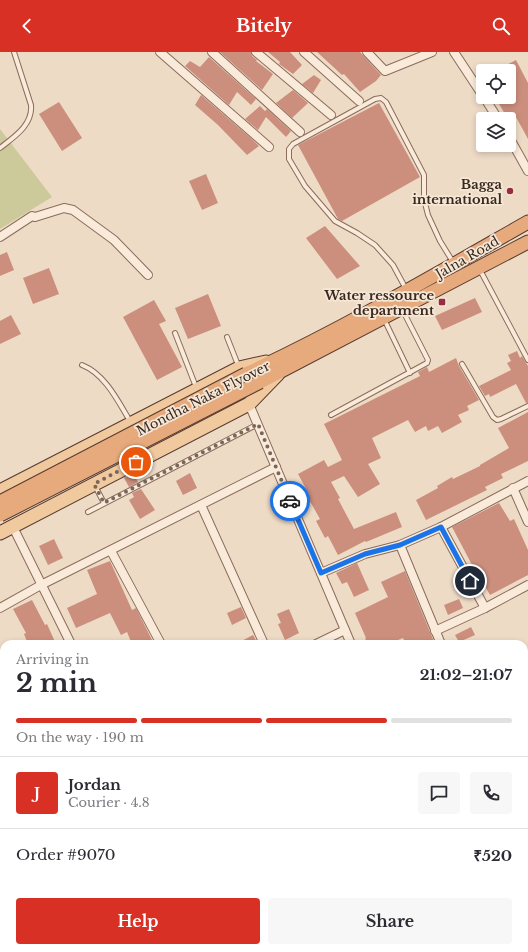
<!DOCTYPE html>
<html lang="en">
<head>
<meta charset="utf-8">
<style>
  body { margin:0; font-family:"Libre Baskerville",serif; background:#f7f7f7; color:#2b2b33; height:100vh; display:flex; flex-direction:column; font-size:15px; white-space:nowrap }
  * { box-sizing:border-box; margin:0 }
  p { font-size:13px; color:#7c7c81 }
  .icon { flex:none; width:22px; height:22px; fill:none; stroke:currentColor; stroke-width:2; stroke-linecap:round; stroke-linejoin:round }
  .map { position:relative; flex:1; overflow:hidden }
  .sheet { position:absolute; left:0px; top:588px; width:528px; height:312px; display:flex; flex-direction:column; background:#fff; border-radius:12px 12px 0 0; box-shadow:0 2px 6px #0003 }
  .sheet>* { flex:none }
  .controls { position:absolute; left:476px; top:12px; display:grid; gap:8px }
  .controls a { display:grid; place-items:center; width:40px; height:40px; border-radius:4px; background:#fff; box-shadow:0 2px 6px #0003; font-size:20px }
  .pin { position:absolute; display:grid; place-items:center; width:34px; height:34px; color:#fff; margin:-17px; border:2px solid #fff; border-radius:50%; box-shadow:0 1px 4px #0007 }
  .courier { position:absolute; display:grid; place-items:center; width:40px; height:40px; margin:-20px; border:3px solid #1a73e8; border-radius:50%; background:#fff; color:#222; box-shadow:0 1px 5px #0007 }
  .head em { font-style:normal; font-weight:700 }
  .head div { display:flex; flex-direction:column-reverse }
  .head { display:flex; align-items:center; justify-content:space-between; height:68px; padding:0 16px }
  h1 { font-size:26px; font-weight:700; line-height:30px }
  .bar { display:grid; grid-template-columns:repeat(4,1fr); gap:6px 4px; align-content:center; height:48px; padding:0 16px }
  .bar i { height:5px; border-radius:3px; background:#e1e1e2 }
  .bar .on { background:#d93025 }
  .bar p { grid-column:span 4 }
  .line { display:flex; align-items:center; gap:10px; padding:0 16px; border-top:1px solid #e1e1e2 }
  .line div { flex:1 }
  .round { display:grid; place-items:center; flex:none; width:42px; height:42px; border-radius:4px; background:#f7f7f7 }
  .cta { display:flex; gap:8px; margin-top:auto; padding:8px 16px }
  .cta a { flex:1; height:46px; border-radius:4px; background:#d93025; color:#fff; font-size:16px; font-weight:700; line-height:46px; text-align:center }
  .cta a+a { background:#f7f7f7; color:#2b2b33 }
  header { display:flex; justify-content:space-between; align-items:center; height:52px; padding:0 16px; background:#d93025; color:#fff; font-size:18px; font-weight:700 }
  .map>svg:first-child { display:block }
</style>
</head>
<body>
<header><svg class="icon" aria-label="back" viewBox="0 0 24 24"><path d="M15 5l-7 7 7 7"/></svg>Bitely<svg class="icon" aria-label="search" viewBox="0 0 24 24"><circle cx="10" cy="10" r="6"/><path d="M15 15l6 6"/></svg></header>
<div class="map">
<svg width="528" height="900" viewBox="0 0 528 900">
  <rect width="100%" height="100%" fill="#eedbc6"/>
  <polygon fill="#ccc99a" points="0,77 52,145 0,177"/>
  <g fill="#cc8f7d">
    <polygon points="220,0 251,0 252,4 257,8 256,9 273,22 262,38"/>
    <polygon points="268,0 290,0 302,13 293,22 279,12 280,10"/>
    <polygon points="317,0 360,0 381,23 376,29 360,40 344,22 342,23"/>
    <polygon points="209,5 256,47 251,53 237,40 229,53 185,14 190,9 200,15"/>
    <polygon points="516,8 528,31 528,87 516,65 509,69 495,45 509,45 509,38 512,37 509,32 509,19 495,19"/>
    <polygon points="314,23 321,28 313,41 302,32"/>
    <polygon points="293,38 308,51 292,66 276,51"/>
    <polygon points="201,43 252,87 259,94 247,103 218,73 195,53"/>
    <polygon points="59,50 82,86 62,99 39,62"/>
    <polygon points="379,51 420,125 342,169 338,167 298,93"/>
    <polygon points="260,54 265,59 267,57 291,79 286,85 266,65 258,78 245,67"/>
    <polygon points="206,122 218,151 202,158 189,129"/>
    <polygon points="325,174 360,214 337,227 306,186"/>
    <polygon points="7,200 14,218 0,224 0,203"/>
    <polygon points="49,216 59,242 33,252 23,226"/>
    <polygon points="208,242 221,274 188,287 175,256"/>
    <polygon points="475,246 482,260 442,278 435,264"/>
    <polygon points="154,248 166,269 159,272 182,315 157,328 123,265"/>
    <polygon points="11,263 21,282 0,292 0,269"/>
    <polygon points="517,299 520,306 522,304 528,314 528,351 526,351 516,332 490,345 489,342 485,344 479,334 511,318 507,311 511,309 508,303"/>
    <polygon points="456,306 459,314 479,348 467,354 469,358 458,363 462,370 442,381 438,374 428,379 426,374 415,380 408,368 372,386 381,406 368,412 380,432 358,445 344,424 331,430 340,446 338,447 354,477 396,460 402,475 366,490 365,489 338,503 328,484 325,486 316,469 320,467 307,444 309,442 298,422 324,408 328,415 342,408 324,372 420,324 418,320 427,315 429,320"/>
    <polygon points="528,360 528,409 501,422 503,426 485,435 487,438 426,468 416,448 438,436 437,434 452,425 453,427 480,414 480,413 509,396 498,376"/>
    <polygon points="133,421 138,430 129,435 124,426"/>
    <polygon points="190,421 197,436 183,443 176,429"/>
    <polygon points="141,437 155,458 140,467 129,448 134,445 132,441"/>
    <polygon points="499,451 510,469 514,467 528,498 528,523 490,543 481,527 480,528 452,475"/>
    <polygon points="54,487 63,506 48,513 39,494"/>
    <polygon points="110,509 132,558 136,556 154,592 132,592 127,580 121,583 110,561 76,576 67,556 97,542 87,518"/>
    <polygon points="357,511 369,538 354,545 347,530 342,532 336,521"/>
    <polygon points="405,519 435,592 406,592 403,586 388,592 368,592 365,586 366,586 355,561 388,545 381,530"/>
    <polygon points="459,547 463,556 448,563 444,553"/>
    <polygon points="32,548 45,573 47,572 56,592 28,592 24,582 26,581 13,557"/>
    <polygon points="241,555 246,566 232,573 227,561"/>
    <polygon points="289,557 299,581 285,588 278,572 281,571 277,562"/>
    <polygon points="471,575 475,583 459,590 455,583"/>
    <polygon points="253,583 258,592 236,592"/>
  </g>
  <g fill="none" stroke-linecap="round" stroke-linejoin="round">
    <defs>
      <g id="service">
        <path d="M0,96C14,85 33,73 31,53L14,0"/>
        <polyline points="480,218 528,308"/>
        <polyline points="406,237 393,213 375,193 357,181 335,169 305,134 289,107 289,97 293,92 375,47 381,46 386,50 424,123 424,147 428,163 440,189 453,210"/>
        <polyline points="384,267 410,321"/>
        <polyline points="175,281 196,335"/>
        <polyline points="227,285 238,313"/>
        <polyline points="462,312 493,365 497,368 501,367 528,354"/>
        <path d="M82,313C105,322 118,349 130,369"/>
        <polyline points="331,363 427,311 428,308 402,257"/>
        <polyline points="95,434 104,451"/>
        <polyline points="88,460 258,372"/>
      </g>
      <g id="minor">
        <polyline points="160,0 269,95"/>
        <polyline points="212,0 300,80"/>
        <polyline points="256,0 331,63"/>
        <polyline points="304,0 359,49"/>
        <polyline points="367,0 385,19 432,0"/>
        <polyline points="454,0 483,44"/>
        <polyline points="484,45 498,67"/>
        <polyline points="509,85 528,119"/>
        <polyline points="0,185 32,164 35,165 64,156 73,158 114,188 148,223"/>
        <polyline points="249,352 351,592"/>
        <polyline points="513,436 528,470"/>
        <polyline points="201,453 264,592"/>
        <polyline points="13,475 71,592"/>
        <polyline points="441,475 485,556"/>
        <polyline points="400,493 441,592"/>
        <polyline points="111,499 161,592"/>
        <polyline points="321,521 365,502 400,493 441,475 528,429"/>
        <polyline points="0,556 41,533 276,415"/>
        <polyline points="435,579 485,556 528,533"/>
        <polyline points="316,592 345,578"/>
        <polyline points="524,605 528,603"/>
        <polyline points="0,649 4,657"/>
        <polyline points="524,655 528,653"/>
        <polyline points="0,684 4,682"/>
        <polyline points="524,702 528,700"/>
        <polyline points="524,749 528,747"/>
        <polyline points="0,753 4,751"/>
        <polyline points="524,771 528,778"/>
        <polyline points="0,814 4,820"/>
        <polyline points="525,819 528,823"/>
        <polyline points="524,883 528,891"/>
        <polyline points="54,896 57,900"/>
        <polyline points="366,896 368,900"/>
        <polyline points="94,900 103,896"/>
        <polyline points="212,900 219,897"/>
        <polyline points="297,900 306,896"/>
      </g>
      <g id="primary">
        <polyline points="0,439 239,316 266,310"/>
        <polyline points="0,481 249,352 278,322"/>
      </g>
      <g id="trunk">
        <path d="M246,322C343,277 435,223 528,170"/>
        <polyline points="260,330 528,190"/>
      </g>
    </defs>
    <use href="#service" stroke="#8a6c5c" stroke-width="6"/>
    <use href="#minor" stroke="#8a6c5c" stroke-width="10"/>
    <use href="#primary" stroke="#583b30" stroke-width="15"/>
    <use href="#trunk" stroke="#583b30" stroke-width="15"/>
    <use href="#service" stroke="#f9eada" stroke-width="4"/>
    <use href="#minor" stroke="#f9eada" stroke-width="8"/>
    <use href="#primary" stroke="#f0c99f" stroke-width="13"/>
    <use href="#trunk" stroke="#e6aa7c" stroke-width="13"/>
    <defs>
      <g id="trunk-bridge">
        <polyline points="0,450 246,322"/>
        <polyline points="0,463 260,330"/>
      </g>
    </defs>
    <use href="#trunk-bridge" stroke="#583b30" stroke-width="15" stroke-linecap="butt"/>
    <use href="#trunk-bridge" stroke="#e6aa7c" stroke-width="13"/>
  </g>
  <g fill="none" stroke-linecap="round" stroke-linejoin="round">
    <polyline stroke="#796759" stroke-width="4" stroke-dasharray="0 7.2" points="136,410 94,432 104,451 258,372 290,449"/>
    <polyline stroke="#1a73e8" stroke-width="5" points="290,449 321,521 365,502 400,493 441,475 470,529"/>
  </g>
  <g fill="#982c40" stroke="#f5e7d6" stroke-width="1.5">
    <circle cx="510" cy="139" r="4"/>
    <rect x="438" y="246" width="8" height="8" rx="2"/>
  </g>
  <g text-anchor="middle" stroke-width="3.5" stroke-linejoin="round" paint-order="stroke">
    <g font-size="13" font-weight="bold" fill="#3a281f" stroke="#f5e7d6" text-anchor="end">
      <text x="502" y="137">Bagga<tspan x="502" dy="15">international</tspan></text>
      <text x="434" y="248">Water ressource<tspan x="434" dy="15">department</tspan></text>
    </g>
    <g font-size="13" fill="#3a281f" stroke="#f5e7d6">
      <text transform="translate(467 205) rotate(-30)" y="5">Jalna Road</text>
      <text transform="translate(203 346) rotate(-27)" y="5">Mondha Naka Flyover</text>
    </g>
  </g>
</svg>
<div class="controls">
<a><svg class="icon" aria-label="locate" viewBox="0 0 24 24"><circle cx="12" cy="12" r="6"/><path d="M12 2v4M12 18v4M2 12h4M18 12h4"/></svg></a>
<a><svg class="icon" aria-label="layers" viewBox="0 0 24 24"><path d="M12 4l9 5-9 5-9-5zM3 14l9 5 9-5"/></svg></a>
</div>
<div class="pin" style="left:136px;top:410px;background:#ea580c"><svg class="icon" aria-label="bag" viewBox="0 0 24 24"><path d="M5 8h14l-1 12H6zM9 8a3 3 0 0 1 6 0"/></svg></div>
<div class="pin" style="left:470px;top:529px;background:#1f2937"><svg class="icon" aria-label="home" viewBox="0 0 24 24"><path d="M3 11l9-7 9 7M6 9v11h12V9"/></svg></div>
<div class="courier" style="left:290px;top:449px"><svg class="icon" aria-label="car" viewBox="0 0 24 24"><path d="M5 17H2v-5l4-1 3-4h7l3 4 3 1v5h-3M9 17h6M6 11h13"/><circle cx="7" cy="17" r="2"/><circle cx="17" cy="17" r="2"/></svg></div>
<section class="sheet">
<div class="head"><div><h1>2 min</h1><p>Arriving in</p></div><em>21:02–21:07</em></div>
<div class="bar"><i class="on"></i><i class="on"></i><i class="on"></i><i></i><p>On the way · 190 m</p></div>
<div class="line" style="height:72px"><b class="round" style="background:#d93025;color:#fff">J</b><div><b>Jordan</b><p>Courier · 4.8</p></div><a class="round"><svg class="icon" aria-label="chat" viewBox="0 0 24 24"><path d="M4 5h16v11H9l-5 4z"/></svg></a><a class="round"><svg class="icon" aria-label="phone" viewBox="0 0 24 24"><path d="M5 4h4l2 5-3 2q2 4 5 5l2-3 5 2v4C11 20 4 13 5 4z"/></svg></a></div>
<div class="line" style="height:52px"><div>Order #9070</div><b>₹520</b></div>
<div class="cta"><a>Help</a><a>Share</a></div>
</section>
</div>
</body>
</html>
